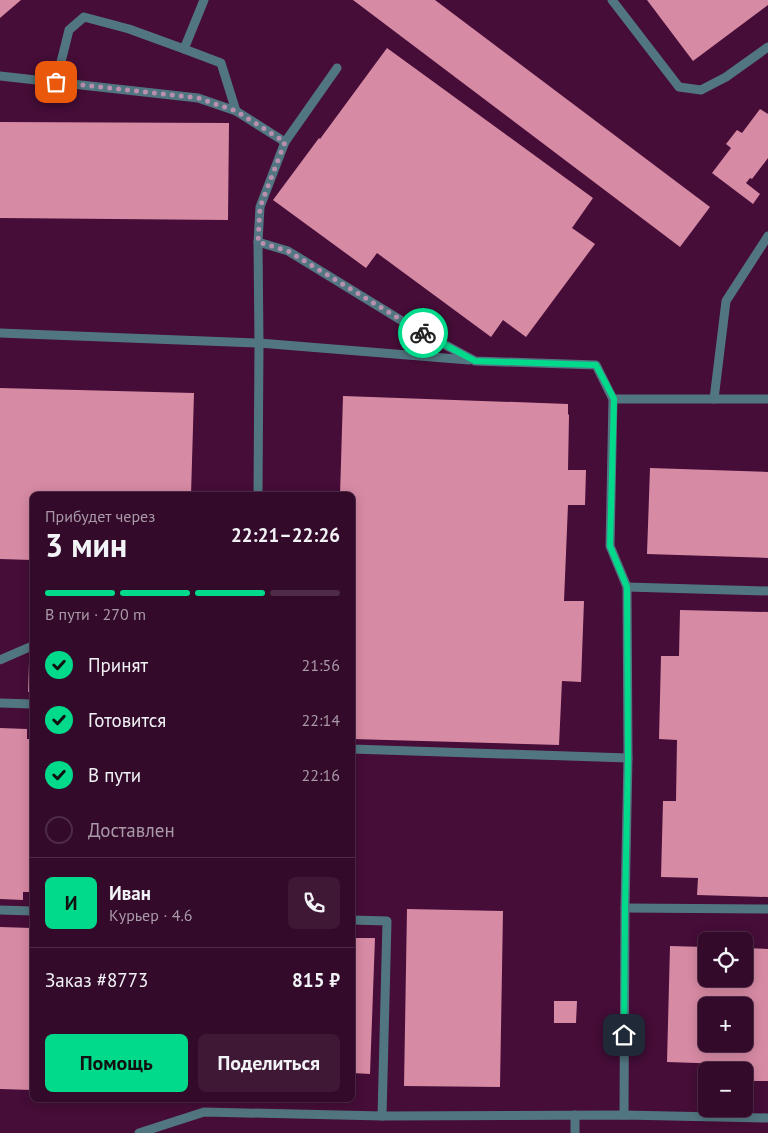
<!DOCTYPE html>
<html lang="ru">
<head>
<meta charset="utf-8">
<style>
  body { margin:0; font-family:"PT Sans",sans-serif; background:#3f1836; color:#f1f3f6; height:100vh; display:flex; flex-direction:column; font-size:19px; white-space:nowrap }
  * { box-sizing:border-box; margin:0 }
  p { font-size:16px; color:#a99aa8 }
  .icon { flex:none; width:28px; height:28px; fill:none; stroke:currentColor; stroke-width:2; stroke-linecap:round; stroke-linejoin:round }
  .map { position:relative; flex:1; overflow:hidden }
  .panel { position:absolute; left:30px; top:492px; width:325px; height:610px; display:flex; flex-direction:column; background:#340a2a; border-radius:8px; box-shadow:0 2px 12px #0003,0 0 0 1px #4e2b47 }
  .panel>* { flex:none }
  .fabs { position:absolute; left:698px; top:932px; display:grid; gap:10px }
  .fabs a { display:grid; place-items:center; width:55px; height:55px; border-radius:8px; background:#340a2a; box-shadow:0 2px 12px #0003,0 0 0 1px #4e2b47; font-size:25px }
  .pin { position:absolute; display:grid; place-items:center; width:42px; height:42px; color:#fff; margin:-21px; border-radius:10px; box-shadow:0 2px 8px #0006 }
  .courier { position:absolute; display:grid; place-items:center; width:50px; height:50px; margin:-25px; border:4px solid #01d98b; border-radius:50%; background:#fff; color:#222; box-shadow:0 1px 6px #0007 }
  .headline em { font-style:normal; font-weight:600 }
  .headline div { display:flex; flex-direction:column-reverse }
  .headline { display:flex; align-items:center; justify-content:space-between; height:85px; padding:0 15px }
  h1 { font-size:32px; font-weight:600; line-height:38px }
  .bar { display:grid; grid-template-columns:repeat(4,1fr); gap:8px 5px; align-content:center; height:60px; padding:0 15px }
  .bar i { height:6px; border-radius:4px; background:#4e2b47 }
  .bar .current { background:#01d98b }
  .bar p { grid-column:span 4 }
  .line { display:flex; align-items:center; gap:12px; padding:0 15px; border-top:1px solid #4e2b47 }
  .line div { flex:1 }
  .round { display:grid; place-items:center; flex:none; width:52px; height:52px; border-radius:8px; background:#3f1836 }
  ol { padding:0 15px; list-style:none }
  li { display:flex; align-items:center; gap:15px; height:55px }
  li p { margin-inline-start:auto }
  li .icon { padding:5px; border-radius:50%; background:#01d98b; color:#111; stroke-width:4 }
  li:last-child { color:#a99aa8 }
  li i { width:28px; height:28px; border:2px solid #4e2b47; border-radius:50% }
  .button { display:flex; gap:10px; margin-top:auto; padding:10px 15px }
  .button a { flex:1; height:58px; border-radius:8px; background:#01d98b; color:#111; font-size:20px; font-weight:600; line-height:58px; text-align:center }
  .button a+a { background:#3f1836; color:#f1f3f6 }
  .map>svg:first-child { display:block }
</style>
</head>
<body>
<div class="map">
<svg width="768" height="1133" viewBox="0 0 768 1133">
  <rect width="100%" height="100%" fill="#450d38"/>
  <g fill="#d78aa4" fill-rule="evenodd">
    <polygon points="0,0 21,0 0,18"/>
    <polygon points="353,0 435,0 710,207 680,247"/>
    <polygon points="647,0 768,0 768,5 693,61"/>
    <polygon points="387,48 593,198 572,228 595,244 526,337 503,320 491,337 377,253 366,268 273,200 319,138 320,139"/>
    <polygon points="760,109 768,114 768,158 752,179 750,178 746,183 760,194 753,204 712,173 731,148 726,144 737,130 742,133"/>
    <polygon points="0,122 229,123 228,220 0,218"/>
    <polygon points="0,388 194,393 191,495 32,495 32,560 0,559"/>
    <polygon points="343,396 568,404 568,414 569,415 568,470 586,470 585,505 568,505 564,601 584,601 581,682 562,681 559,745 352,739 352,495 340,495"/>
    <polygon points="650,468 768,472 768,558 647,554"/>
    <polygon points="680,610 768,612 768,897 697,895 698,878 661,877 663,801 676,801 677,740 659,739 661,656 679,656"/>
    <polygon points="29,662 32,662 32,692 28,692"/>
    <polygon points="0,728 27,729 27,739 32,739 32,892 23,892 23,900 0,899"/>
    <polygon points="407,909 503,911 500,1087 404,1086"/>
    <polygon points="0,927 32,928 32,1090 0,1089"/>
    <polygon points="352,938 375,938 370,1074 352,1073"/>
    <path d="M670,946L706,947V979H744V948L768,949V1081H744V1071H726V1064L667,1062ZM706,1006H744V1044H706Z"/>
    <polygon points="554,1001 577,1001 576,1023 554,1023"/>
  </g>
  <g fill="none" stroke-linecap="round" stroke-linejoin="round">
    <g stroke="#527681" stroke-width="9">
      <polyline points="612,0 679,87 701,90 726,77 768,47"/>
      <polyline points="184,49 221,63 236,111"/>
      <polyline points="0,76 198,98 236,111 285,142"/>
      <polyline points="56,82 69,30 84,17 129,29 184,49 204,0"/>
      <polyline points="258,242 288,251 412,327 475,361 596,365 613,399 610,546 627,587 628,758 625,908 624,1115"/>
      <polyline points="0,333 259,343 469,360"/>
      <polyline points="613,399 768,399"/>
      <polyline points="714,399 726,301 768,236"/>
      <polyline points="258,495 259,343 258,242 260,207 285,142 337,68"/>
      <polyline points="627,587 768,591"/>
      <polyline points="0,660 32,646"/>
      <polyline points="0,703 32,704"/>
      <polyline points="352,749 628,758"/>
      <polyline points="625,908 768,909"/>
      <polyline points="0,910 32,911"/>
      <polyline points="352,920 387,921 382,1116"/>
      <polyline points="139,1133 204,1112 382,1116 624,1115 768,1118"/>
      <polyline points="575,1133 575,1115"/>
    </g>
  </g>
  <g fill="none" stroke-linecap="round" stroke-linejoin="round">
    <polyline stroke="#b98fad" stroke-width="5" stroke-dasharray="0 9" points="56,82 198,98 236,111 285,142 260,207 258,242 288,251 423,333"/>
    <polyline stroke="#01d98b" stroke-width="6" points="423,333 475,361 596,365 614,399 610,546 627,587 628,758 625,908 624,1035"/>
  </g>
</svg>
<div class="fabs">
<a><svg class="icon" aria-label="locate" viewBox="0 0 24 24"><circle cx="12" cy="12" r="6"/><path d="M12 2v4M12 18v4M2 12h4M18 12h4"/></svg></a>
<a>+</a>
<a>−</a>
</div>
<div class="pin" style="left:56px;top:82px;background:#ea580c"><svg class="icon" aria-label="bag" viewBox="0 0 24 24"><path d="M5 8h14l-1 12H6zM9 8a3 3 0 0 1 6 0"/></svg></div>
<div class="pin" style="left:624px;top:1035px;background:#1f2937"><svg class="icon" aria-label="home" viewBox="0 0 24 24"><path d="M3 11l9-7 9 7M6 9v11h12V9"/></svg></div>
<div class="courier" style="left:423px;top:333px"><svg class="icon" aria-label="bike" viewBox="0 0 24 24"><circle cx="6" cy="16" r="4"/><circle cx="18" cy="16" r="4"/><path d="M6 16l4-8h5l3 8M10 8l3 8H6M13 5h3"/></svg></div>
<section class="panel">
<div class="headline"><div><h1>3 мин</h1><p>Прибудет через</p></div><em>22:21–22:26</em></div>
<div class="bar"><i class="current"></i><i class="current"></i><i class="current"></i><i></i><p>В пути · 270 m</p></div>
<ol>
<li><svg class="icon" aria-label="check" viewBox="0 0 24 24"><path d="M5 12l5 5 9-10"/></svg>Принят<p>21:56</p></li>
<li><svg class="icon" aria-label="check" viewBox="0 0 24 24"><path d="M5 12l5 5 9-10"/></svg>Готовится<p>22:14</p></li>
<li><svg class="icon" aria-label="check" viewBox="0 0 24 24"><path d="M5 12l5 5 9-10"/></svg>В пути<p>22:16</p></li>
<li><i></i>Доставлен</li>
</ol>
<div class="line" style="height:90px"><b class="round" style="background:#01d98b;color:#111">И</b><div><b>Иван</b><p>Курьер · 4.6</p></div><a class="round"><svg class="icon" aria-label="phone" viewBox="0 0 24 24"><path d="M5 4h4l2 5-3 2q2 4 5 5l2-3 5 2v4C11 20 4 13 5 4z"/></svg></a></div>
<div class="line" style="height:65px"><div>Заказ #8773</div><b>815 ₽</b></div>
<div class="button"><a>Помощь</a><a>Поделиться</a></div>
</section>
</div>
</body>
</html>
